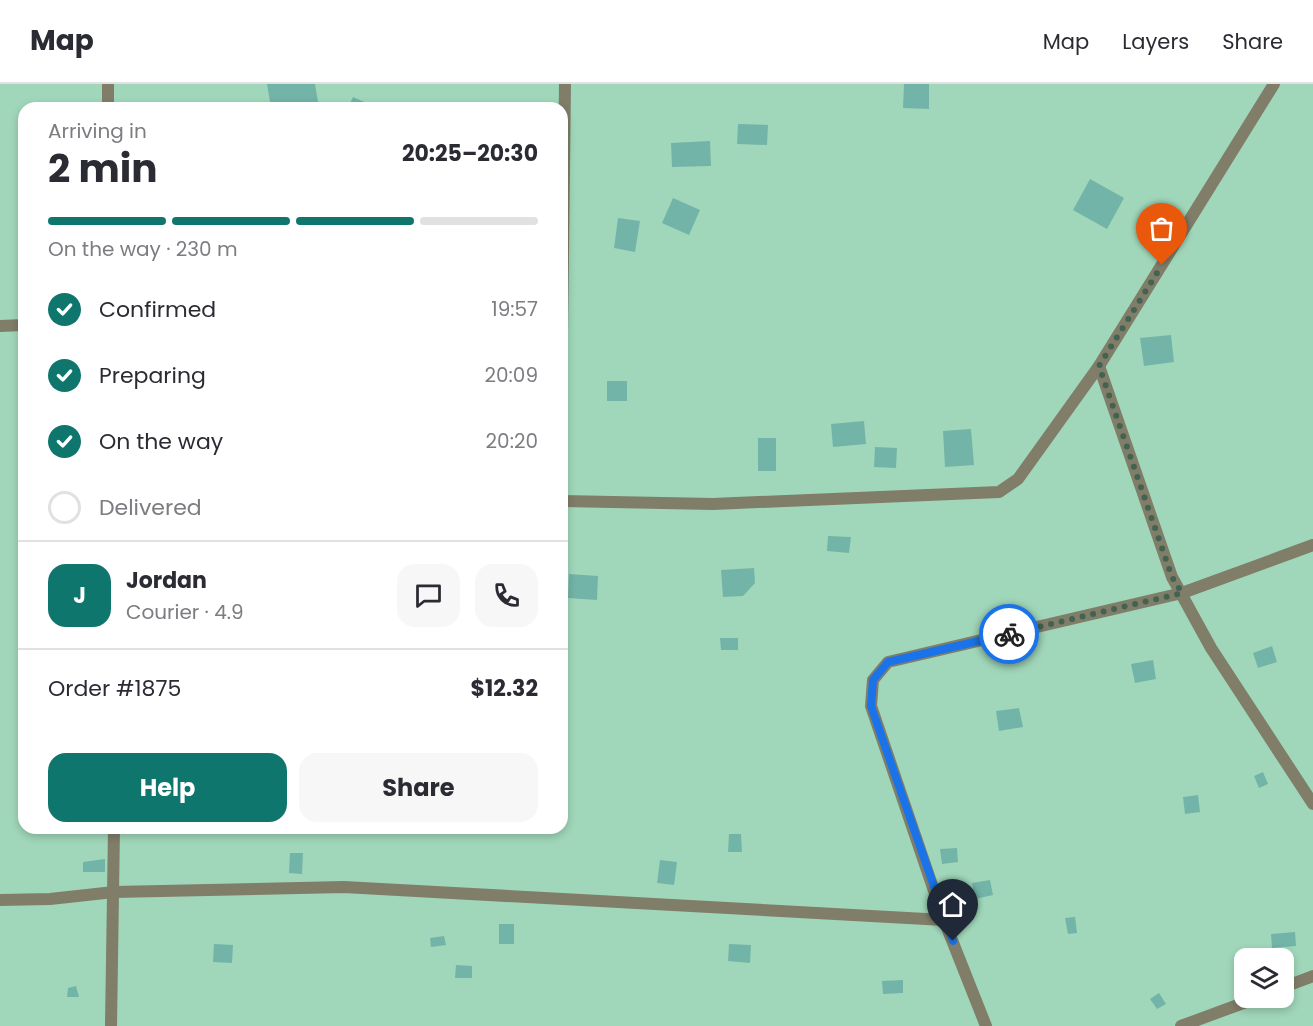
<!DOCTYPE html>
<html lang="en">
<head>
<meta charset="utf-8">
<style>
  body { margin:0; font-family:Poppins,sans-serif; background:#f7f7f7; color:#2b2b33; height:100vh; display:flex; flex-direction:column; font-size:22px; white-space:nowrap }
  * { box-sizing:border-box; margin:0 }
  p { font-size:20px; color:#7c7c81 }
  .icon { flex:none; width:33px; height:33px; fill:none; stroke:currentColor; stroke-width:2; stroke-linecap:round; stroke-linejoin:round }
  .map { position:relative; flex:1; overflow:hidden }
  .sheet { position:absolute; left:18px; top:18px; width:550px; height:732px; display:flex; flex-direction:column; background:#fff; border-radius:18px; box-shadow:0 3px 9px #0003 }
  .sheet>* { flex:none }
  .fabs { position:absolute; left:1234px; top:864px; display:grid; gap:12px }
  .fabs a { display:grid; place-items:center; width:60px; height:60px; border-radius:12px; background:#fff; box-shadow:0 3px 9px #0003; font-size:30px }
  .pin { position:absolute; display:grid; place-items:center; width:51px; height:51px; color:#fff; margin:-62px -26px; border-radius:50% 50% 50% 0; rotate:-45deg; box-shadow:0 0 6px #0007 }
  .pin .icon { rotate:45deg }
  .courier { position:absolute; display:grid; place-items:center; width:60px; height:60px; margin:-30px; border:4px solid #1a73e8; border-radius:50%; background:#fff; color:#222; box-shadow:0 2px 8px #0007 }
  .summary em { font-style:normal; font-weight:700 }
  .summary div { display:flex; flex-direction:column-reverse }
  .summary { display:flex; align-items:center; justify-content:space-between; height:102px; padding:0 30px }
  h1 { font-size:39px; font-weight:700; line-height:45px }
  .bar { display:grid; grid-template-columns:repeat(4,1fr); gap:9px 6px; align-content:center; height:72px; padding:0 30px }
  .bar i { height:8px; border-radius:4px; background:#e1e1e2 }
  .bar .on { background:#0f766e }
  .bar p { grid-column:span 4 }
  .line { display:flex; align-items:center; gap:15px; padding:0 30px; border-top:2px solid #e1e1e2 }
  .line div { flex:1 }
  .round { display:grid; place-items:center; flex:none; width:63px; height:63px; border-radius:18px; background:#f7f7f7 }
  ol { padding:0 30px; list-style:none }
  li { display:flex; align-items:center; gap:18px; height:66px }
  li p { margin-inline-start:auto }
  li .icon { padding:6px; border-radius:50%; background:#0f766e; color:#fff; stroke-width:4 }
  li:last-child { color:#7c7c81 }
  li i { width:33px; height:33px; border:3px solid #e1e1e2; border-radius:50% }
  .button { display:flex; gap:12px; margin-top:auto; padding:12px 30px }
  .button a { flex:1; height:69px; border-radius:18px; background:#0f766e; color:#fff; font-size:24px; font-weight:700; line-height:69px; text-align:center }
  .button a+a { background:#f7f7f7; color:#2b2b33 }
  header { display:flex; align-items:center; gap:36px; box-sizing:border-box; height:84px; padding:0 30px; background:#fff; border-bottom:2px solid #e1e1e2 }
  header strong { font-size:28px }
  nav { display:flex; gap:33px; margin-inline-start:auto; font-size:21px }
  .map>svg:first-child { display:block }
</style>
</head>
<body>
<header>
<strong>Map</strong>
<nav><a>Map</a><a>Layers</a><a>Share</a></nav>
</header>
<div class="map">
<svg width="1313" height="942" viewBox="0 0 1313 942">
  <rect width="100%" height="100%" fill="#a0d7ba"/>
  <g fill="#73b4a8">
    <polygon points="267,0 315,0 319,24 271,24"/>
    <polygon points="904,0 929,0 929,25 903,24"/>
    <polygon points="353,13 378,24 348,24"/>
    <polygon points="738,40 768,41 767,61 737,60"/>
    <polygon points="710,57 711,82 672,83 671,59"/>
    <polygon points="1090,95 1124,114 1107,145 1073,126"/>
    <polygon points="673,114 700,126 689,151 662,139"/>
    <polygon points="618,134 640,137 635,168 614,164"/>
    <polygon points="1171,251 1174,278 1144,282 1140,254"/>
    <rect x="607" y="297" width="20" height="20"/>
    <polygon points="864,337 866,360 833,363 831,340"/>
    <polygon points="971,345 974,381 945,383 943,347"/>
    <rect x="758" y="354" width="18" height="33"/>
    <polygon points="875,363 897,364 896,384 874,383"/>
    <polygon points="828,452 851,453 849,469 827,467"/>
    <polygon points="754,484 755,499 743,512 723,513 721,486"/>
    <polygon points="569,490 598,492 597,516 568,514"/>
    <polygon points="720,554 738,554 738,566 721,566"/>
    <polygon points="1272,562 1277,578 1258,584 1253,569"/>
    <polygon points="1153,576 1156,595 1135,599 1131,580"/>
    <polygon points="1019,624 1023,643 999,647 996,627"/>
    <polygon points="1263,688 1268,700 1259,704 1254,692"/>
    <polygon points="1198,711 1200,728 1185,730 1183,713"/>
    <polygon points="729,750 741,750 742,768 728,768"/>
    <polygon points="957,764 958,778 942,780 940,765"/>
    <polygon points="290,769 303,769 302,790 289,789"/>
    <polygon points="105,775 105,788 83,788 83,778"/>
    <polygon points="660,776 677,778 674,801 657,799"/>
    <polygon points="990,796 993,811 975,815 972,799"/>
    <polygon points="1075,833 1077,849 1068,850 1065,834"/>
    <rect x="499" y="840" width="15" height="20"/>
    <polygon points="1295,848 1296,862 1272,864 1271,850"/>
    <polygon points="444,852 446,861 431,863 430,854"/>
    <polygon points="214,860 233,861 232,879 213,878"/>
    <polygon points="729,860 751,861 750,879 728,877"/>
    <polygon points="456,881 472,882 472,894 455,894"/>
    <polygon points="903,896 903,909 883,910 882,897"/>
    <polygon points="76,902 79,913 67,913 68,904"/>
    <polygon points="1159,909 1166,920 1157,925 1150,915"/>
  </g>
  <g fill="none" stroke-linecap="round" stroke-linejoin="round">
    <g stroke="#807e69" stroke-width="12">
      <polyline points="108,24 108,0"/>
      <polyline points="0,242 24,241"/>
      <polyline points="562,250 565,0"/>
      <polyline points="1099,282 1172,493 1211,564 1313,720"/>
      <polyline points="562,417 713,420 999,408 1018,395 1099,282 1274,0"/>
      <polyline points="0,816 50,815 114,808 344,803 944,836"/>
      <polyline points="1284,903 1313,892"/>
      <polyline points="111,942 114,744"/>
      <polyline points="986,942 944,836 871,622 873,596 888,578 1182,509 1313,461"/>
      <polyline points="1181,942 1257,914"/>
    </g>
  </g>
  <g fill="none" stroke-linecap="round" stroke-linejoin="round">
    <polyline stroke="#426352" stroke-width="6" stroke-dasharray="0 10.8" points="1009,550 1182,509 1172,493 1099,282 1162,181"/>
    <polyline stroke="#1a73e8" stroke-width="8" points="953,857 871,622 873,596 888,578 1009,550"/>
  </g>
</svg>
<div class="fabs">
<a><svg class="icon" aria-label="layers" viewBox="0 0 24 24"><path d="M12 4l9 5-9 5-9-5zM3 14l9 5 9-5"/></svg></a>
</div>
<div class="pin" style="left:1162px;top:181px;background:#ea580c"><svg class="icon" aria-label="bag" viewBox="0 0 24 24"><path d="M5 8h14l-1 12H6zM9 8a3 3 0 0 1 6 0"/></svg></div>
<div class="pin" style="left:953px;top:857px;background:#1f2937"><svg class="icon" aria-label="home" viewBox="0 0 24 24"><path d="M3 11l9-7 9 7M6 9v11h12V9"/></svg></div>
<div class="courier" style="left:1009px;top:550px"><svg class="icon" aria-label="bike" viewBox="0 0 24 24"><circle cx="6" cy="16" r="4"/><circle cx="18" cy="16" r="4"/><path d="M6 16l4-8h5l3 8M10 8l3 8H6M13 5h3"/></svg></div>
<section class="sheet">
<div class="summary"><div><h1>2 min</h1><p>Arriving in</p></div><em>20:25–20:30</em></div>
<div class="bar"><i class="on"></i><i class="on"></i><i class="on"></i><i></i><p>On the way · 230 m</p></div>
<ol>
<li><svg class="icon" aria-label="check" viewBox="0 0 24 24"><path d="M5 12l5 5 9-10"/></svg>Confirmed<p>19:57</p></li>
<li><svg class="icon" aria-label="check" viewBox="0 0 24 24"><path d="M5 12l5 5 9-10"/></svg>Preparing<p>20:09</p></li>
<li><svg class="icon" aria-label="check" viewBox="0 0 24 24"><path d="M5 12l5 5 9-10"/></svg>On the way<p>20:20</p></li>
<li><i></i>Delivered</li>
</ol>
<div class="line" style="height:108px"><b class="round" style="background:#0f766e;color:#fff">J</b><div><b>Jordan</b><p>Courier · 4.9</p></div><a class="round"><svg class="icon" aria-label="chat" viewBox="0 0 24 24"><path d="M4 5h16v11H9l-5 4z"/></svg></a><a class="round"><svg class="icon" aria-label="phone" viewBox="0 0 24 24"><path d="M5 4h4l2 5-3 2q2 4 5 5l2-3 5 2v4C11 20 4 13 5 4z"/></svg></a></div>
<div class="line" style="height:78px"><div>Order #1875</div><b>$12.32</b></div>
<div class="button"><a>Help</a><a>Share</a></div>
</section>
</div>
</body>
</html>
